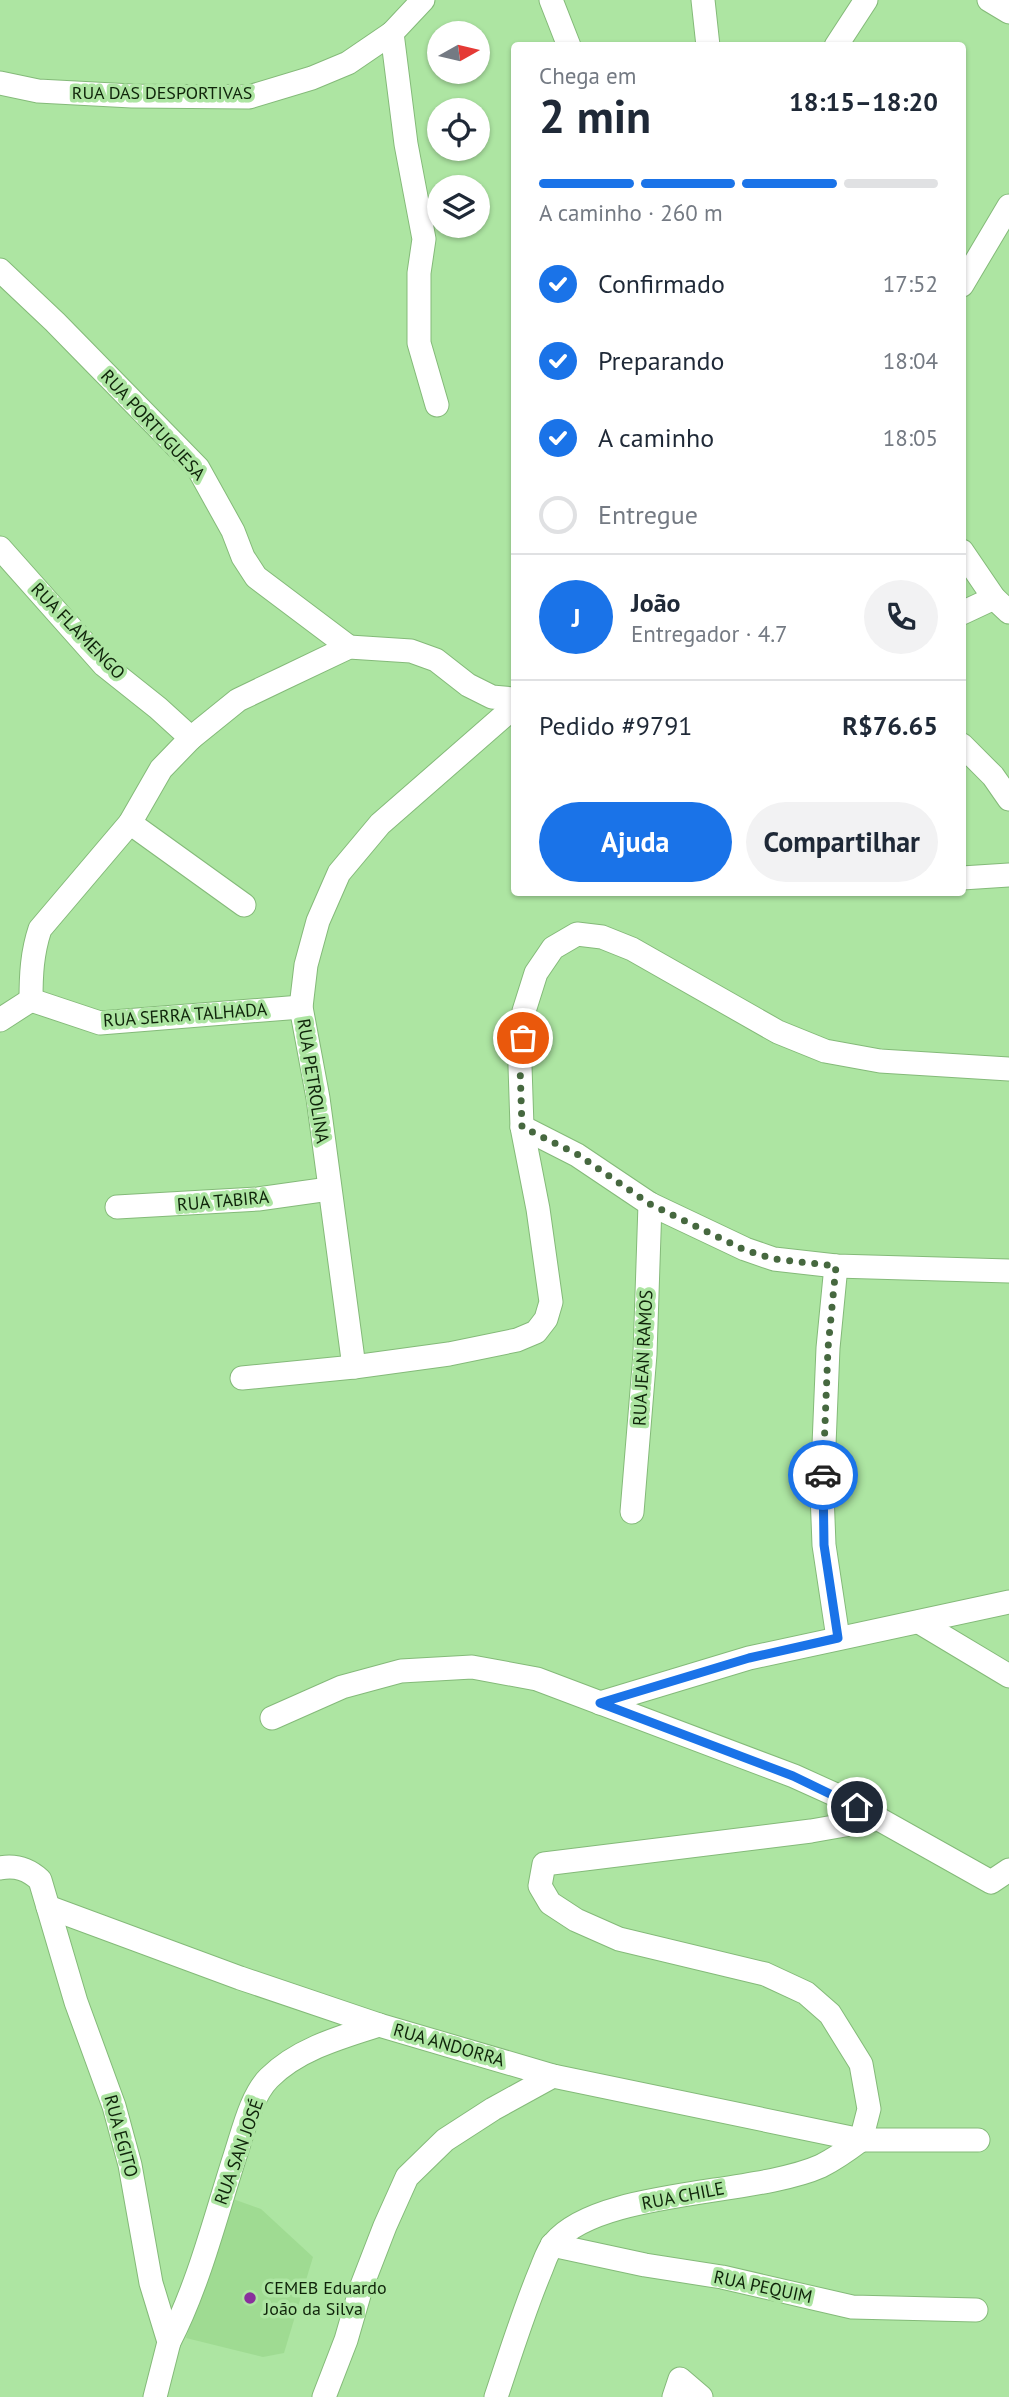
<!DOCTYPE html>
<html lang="pt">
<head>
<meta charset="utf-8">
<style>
  body { margin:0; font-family:"PT Sans",sans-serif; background:#f2f2f3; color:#1f2937; height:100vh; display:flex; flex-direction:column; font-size:26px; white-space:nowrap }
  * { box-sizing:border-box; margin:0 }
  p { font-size:23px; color:#747a83 }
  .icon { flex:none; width:38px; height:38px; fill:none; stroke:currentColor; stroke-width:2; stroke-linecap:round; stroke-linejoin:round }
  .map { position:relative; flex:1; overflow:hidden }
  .details { position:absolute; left:511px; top:42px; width:455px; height:854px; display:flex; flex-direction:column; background:#fff; border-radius:7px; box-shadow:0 2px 5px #0004 }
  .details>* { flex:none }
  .needle { width:46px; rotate:82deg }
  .buttons { position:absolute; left:427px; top:21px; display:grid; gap:14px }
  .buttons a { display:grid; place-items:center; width:63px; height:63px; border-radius:50%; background:#fff; box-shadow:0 2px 5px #0004; font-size:35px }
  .pin { position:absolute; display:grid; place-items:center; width:60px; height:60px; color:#fff; margin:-30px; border:4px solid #fff; border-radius:50%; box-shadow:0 2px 7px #0007 }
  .courier { position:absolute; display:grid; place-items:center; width:70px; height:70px; margin:-35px; border:5px solid #1a73e8; border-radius:50%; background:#fff; color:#222; box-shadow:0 2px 9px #0007 }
  .head em { font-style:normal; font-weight:800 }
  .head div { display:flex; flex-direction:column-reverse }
  .head { display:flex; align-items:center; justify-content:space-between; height:119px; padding:0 28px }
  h1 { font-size:46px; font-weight:800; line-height:52px }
  .bar { display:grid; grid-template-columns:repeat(4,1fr); gap:10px 7px; align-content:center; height:84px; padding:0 28px }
  .bar i { height:9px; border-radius:5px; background:#e0e1e3 }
  .bar .active { background:#1a73e8 }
  .bar p { grid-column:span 4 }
  .line { display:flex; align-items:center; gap:18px; padding:0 28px; border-top:2px solid #e0e1e3 }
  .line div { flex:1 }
  .round { display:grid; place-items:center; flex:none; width:74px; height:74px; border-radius:37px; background:#f2f2f3 }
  ol { padding:0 28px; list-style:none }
  li { display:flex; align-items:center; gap:21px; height:77px }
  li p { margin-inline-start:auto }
  li .icon { padding:7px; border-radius:50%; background:#1a73e8; color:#fff; stroke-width:4 }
  li:last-child { color:#747a83 }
  li i { width:38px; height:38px; border:4px solid #e0e1e3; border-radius:50% }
  .button { display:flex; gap:14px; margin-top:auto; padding:14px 28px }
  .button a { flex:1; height:80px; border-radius:42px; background:#1a73e8; color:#fff; font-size:28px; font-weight:800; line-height:80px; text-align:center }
  .button a+a { background:#f2f2f3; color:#1f2937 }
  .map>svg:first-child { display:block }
</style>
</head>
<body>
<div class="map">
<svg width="1009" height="2397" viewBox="0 0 1009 2397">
  <rect width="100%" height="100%" fill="#ade5a2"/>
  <polygon fill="#9fdb92" points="233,2199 261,2209 313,2257 284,2353 263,2357 186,2338"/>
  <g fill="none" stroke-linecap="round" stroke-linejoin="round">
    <defs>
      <g id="minor">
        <polyline points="551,0 569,46"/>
        <polyline points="703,0 708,46"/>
        <polyline points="989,0 1009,12"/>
        <polyline points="392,33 406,144 424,239 419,273 419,343 437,405"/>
        <polyline points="836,46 866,0"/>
        <polyline points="0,83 38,91 132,96 249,97 312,78 348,63 392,33 423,0"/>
        <polyline points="0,270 55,322 198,468 233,531 243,557 256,577 349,647"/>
        <polyline points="962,285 1009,206"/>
        <polyline points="0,548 104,665 158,708 191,738"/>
        <polyline points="962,551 994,598 1009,612"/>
        <polyline points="962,613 994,598"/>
        <polyline points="962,745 993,776 1009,799"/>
        <polyline points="130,823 244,905"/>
        <polyline points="962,878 1009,875"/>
        <path d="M31,1000C31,975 32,953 40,929L130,823L161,769L191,738L238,700L284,678L349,647L411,651L436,660L468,685L492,697L514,699"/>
        <polyline points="31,1000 100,1023 301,1007"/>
        <polyline points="0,1020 31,1000"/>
        <polyline points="522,1127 577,1155 650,1204 745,1249 774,1259 836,1266 1009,1271"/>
        <polyline points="117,1207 258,1199 329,1189"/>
        <polyline points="836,1266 828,1348 822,1493 824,1545 838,1638"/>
        <polyline points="354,1367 318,1098 301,1007 306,965 318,921 339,873 380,824 514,707"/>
        <polyline points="242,1378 354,1367 449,1354 517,1340 536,1332 546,1319 551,1302 538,1209 522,1127 520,1066 524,1011 536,973 553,948 577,934 602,937 632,949 778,1032 825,1051 880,1061 1009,1069"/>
        <polyline points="632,1512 645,1354 650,1204"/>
        <polyline points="919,1622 1009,1676"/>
        <polyline points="600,1703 749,1658 1009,1602"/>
        <polyline points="272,1718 342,1687 401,1671 472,1667 537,1679 794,1776 836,1795 991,1882 1009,1870"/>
        <path d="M0,1868C16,1865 28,1869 40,1880L76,2002L114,2106L130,2165L151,2283L169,2342L155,2397"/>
        <polyline points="48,1907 240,1978 379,2025 553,2076 861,2140 978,2140"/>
        <polyline points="861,2140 869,2109 861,2064 830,2014 806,1993 765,1974 619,1939 576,1920 550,1903 540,1886 544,1864 811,1831 879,1819"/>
        <polyline points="552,2245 645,2265 722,2277 852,2307 976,2310"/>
        <path d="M169,2342C199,2284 215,2218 235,2156C243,2132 251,2096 269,2078C298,2049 341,2037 379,2025"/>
        <polyline points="324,2397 346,2340 361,2288 385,2226 407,2177 445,2140 493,2109 553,2076"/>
        <path d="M496,2397C510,2355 523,2313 540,2272C544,2263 547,2251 554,2243C599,2189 754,2196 821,2166C835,2159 849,2149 861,2140"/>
        <polyline points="674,2397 680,2379 701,2397"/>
      </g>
    </defs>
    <use href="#minor" stroke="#84ba79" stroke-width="25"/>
    <use href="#minor" stroke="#fff" stroke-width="23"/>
  </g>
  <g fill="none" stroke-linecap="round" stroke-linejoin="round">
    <polyline stroke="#46683f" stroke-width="7" stroke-dasharray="0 12.6" points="523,1038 520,1066 522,1127 577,1154 650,1204 745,1250 774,1259 836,1266 828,1348 823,1475"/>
    <polyline stroke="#1a73e8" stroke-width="9" points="823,1475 824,1545 838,1638 749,1658 600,1703 793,1776 857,1807"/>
  </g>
  <circle fill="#89309c" stroke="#ade5a2" stroke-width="2.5" cx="250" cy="2298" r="7"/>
  <g text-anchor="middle" stroke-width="7" stroke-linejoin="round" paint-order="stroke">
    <g font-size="18" fill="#0f240a" stroke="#ade5a2">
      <text x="162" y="99">RUA DAS DESPORTIVAS</text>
      <text transform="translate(153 425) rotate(47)" y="6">RUA PORTUGUESA</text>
      <text transform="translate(78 631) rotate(46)" y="6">RUA FLAMENGO</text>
      <text transform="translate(185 1015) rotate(-4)" y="6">RUA SERRA TALHADA</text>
      <text transform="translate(313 1081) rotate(81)" y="6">RUA PETROLINA</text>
      <text transform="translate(223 1201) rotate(-5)" y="6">RUA TABIRA</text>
      <text transform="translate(643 1358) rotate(-87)" y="6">RUA JEAN RAMOS</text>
      <text transform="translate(449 2045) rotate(16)" y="6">RUA ANDORRA</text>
      <text transform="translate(121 2136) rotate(75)" y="6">RUA EGITO</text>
      <text transform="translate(239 2152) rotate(-70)" y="6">RUA SAN JOSÉ</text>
      <text transform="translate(683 2196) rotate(-11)" y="6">RUA CHILE</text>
      <text transform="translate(763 2287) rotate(12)" y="6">RUA PEQUIM</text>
    </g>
    <g font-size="18" fill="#0f240a" stroke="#ade5a2" text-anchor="start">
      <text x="264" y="2294">CEMEB Eduardo<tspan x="264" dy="21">João da Silva</tspan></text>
    </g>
  </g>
</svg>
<div class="buttons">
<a><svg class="needle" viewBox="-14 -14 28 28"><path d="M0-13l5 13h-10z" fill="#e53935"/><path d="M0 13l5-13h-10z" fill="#747a83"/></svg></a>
<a><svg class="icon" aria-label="locate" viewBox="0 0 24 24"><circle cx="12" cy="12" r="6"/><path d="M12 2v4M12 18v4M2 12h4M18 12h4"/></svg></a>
<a><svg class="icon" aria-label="layers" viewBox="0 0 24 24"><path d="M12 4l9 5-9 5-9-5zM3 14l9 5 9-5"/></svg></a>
</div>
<div class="pin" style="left:523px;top:1038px;background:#ea580c"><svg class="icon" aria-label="bag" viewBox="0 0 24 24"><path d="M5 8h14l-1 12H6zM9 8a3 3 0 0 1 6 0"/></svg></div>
<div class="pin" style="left:857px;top:1807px;background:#1f2937"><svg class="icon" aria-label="home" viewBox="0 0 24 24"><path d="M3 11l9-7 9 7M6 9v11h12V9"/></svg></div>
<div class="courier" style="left:823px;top:1475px"><svg class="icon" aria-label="car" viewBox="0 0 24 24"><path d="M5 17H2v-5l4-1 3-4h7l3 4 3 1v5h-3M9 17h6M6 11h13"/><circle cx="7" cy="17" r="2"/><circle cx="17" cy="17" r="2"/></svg></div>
<section class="details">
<div class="head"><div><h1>2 min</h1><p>Chega em</p></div><em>18:15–18:20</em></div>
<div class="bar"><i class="active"></i><i class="active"></i><i class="active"></i><i></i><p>A caminho · 260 m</p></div>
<ol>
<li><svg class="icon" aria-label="check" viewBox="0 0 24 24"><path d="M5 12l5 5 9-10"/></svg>Confirmado<p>17:52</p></li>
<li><svg class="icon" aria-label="check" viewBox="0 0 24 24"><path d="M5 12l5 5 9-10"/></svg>Preparando<p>18:04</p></li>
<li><svg class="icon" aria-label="check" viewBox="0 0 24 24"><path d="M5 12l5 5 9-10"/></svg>A caminho<p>18:05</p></li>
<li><i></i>Entregue</li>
</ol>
<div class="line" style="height:126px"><b class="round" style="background:#1a73e8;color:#fff">J</b><div><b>João</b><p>Entregador · 4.7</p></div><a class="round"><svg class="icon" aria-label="phone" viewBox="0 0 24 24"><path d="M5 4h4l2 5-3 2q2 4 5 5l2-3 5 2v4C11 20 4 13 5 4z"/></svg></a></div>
<div class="line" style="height:91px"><div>Pedido #9791</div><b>R$76.65</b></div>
<div class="button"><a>Ajuda</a><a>Compartilhar</a></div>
</section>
</div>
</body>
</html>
